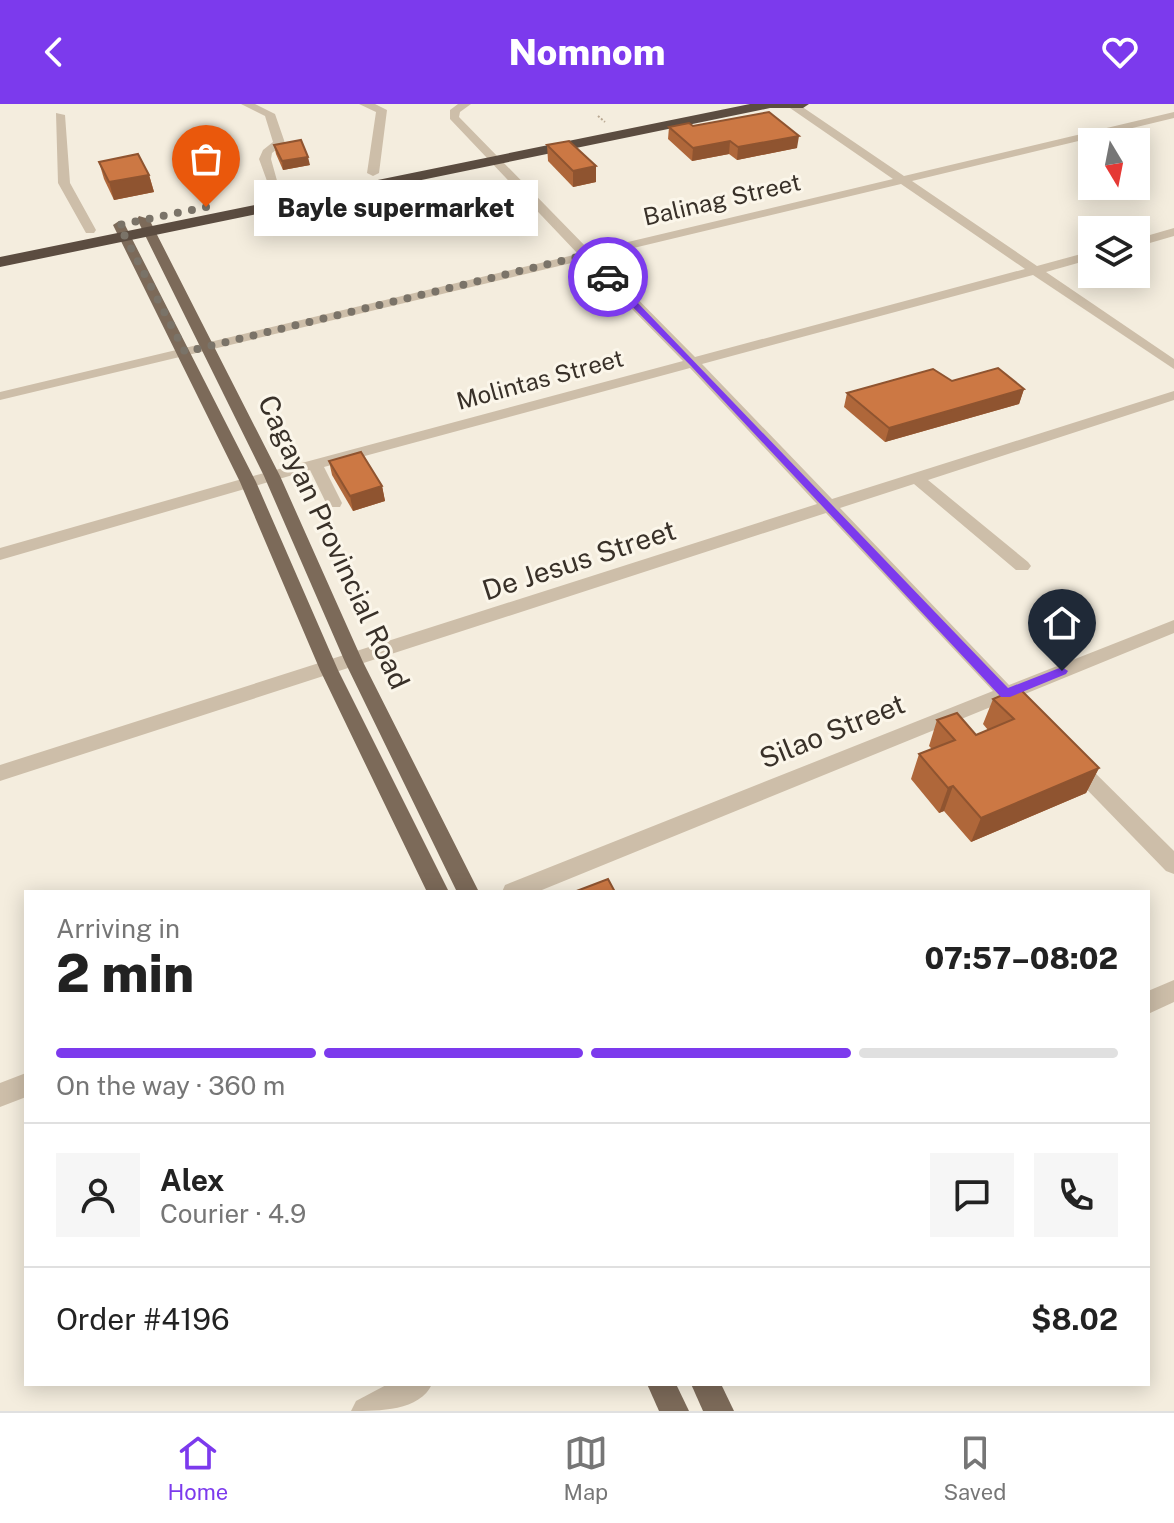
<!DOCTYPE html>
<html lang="en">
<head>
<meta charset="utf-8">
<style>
  body { margin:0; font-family:"Public Sans",sans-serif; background:#f6f6f6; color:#222; height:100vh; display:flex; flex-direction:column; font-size:30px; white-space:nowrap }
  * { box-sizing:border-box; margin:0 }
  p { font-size:26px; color:#767676 }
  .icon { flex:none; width:44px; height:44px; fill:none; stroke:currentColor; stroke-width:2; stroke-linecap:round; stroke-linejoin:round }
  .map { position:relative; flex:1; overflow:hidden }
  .details { position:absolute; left:24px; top:786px; width:1126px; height:496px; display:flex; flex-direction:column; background:#fff; border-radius:0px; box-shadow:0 4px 20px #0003 }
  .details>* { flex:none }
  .needle { width:52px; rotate:170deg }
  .fabs { position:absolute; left:1078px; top:24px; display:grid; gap:16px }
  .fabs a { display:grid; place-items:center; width:72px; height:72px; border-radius:0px; background:#fff; box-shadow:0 4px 20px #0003; font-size:40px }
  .pin { position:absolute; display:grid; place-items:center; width:68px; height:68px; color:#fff; margin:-82px -34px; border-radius:50% 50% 50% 0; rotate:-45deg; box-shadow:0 0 8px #0007 }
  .pin .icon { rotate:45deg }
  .courier { position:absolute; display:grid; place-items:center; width:80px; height:80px; margin:-40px; border:6px solid #7c3aed; border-radius:50%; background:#fff; color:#222; box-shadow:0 2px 10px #0007 }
  .bubble { position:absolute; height:56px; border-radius:0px; background:#fff; box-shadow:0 4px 20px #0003; font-size:26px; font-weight:800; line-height:56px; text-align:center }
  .overview em { font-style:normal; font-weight:800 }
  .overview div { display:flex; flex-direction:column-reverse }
  .overview { display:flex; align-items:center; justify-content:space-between; height:136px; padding:0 32px }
  h1 { font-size:52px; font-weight:800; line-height:60px }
  .bar { display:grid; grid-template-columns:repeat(4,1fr); gap:12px 8px; align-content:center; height:96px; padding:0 32px }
  .bar i { height:10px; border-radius:6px; background:#e0e0e0 }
  .bar .active { background:#7c3aed }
  .bar p { grid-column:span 4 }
  .line { display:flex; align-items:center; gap:20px; padding:0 32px; border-top:2px solid #e0e0e0 }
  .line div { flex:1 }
  .round { display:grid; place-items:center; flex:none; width:84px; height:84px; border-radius:0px; background:#f6f6f6 }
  header { display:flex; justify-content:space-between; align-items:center; height:104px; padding:0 32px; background:#7c3aed; color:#fff; font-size:36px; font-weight:800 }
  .tab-bar { display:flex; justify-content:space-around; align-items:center; height:112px; border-top:2px solid #e0e0e0; background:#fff; font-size:22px; color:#767676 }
  .tab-bar a { display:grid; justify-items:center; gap:4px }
  .tab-bar .active { color:#7c3aed }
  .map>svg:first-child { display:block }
</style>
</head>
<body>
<header><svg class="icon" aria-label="back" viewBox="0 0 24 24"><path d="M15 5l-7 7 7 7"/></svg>Nomnom<svg class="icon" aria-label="heart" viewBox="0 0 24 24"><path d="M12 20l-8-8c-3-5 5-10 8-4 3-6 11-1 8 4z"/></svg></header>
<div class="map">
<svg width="1174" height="1307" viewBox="0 0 1174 1307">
  <rect width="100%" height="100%" fill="#f4edde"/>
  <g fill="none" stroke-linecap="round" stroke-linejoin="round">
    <polyline stroke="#b9a993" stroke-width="2" stroke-dasharray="2 2" stroke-linecap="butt" points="598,12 605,18"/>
    <g fill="#cdbea9" fill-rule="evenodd">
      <polygon points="241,0 255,0 275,10 285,39 272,49 271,55 281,91 271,88 259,55 263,46 273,38 265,12"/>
      <polygon points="359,0 375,0 387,6 379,69 373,72 367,69 376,8"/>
      <path d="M458,0H471L460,8L459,13L590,147L893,75L790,4V0H798L904,72L1174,8V14L912,77L1037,162L1092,147V155L1046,168L1174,255V265L1033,171L702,260L832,395L1174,287V296L928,376L1028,458L1031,462L1028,466H1016L914,380L840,404L1009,581L1174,516V529L1020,592L1033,607L1030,612H1016L1003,598L537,788H502L505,781L993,587L826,409L0,677V661L817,400L690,264L324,363L342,399L340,403H328L310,366L0,456V444L242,375L683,257L584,156L0,296V288L578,150L450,15V6ZM901,80L1025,165L695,253L596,153Z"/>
      <polygon points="56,9 65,11 70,79 96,126 94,129 86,129 58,79"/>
      <polygon points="1174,124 1174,132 1136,143 1136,135"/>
      <polygon points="1073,651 1080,654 1174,747 1174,770 1166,767 1066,664 1063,659 1066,654"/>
      <polygon points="1174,876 1174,898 1148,910 1148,887"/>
      <polygon points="26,969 26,993 0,1003 0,979"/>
      <path d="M388,1280H432C420,1307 379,1307 351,1307L356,1297Z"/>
    </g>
    <g fill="#7c6a59" fill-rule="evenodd">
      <polygon points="139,112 149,115 280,372 363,558 479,788 457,788 345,558 264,372 137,115"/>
      <polygon points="119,117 125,121 256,378 338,566 449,788 427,788 320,566 240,378 113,121"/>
      <polygon points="647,1280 676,1280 689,1307 659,1307"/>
      <polygon points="691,1280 721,1280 734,1307 703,1307"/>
    </g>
    <polygon fill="#5b4c40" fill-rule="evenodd" points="750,0 809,0 803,4 770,4 0,163 0,153"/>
  </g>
  <g fill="#af673a">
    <polygon points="693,22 797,44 737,56 729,50 692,57 668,35 669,23"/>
    <polygon points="274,41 310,61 283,66 276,50"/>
    <polygon points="547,41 596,78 573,83 548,57"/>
    <polygon points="99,58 149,71 154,88 114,96 104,75"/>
    <polygon points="952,277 1024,285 1019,300 885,338 844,303 847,289"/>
    <polygon points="329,357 382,382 385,397 353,407 332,371"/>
    <polygon points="993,595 1099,664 1086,689 971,738 944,707 939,709 911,675 919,650 932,645 929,642 937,616 976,631 988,626 983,620"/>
  </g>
  <g fill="#8f5430">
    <polygon points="799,32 797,44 737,56 738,43"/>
    <polygon points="730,37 729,50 692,57 693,44"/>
    <polygon points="308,53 310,61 283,66 282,57"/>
    <polygon points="596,62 596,78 573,83 573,67"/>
    <polygon points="149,71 154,88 114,96 109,78"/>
    <polygon points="1024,285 1019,300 885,338 889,324"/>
    <polygon points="382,382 385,397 353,407 350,392"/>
    <polygon points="1099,664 1086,689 971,738 981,714"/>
    <polygon points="953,682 944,707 939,709 948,684"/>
  </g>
  <g fill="#cc7844" stroke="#8f5430" stroke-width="2">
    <polygon points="769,8 799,32 738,43 730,37 693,44 669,23 689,19 693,22"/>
    <polygon points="301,36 308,53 282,57 274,41"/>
    <polygon points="569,37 596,62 573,67 547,41"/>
    <polygon points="138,50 149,71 109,78 99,58"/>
    <polygon points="998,264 1024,285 889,324 847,289 933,265 952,277"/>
    <polygon points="361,348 382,382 350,392 329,357"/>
    <polygon points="1019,584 1099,664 981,714 953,682 948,684 919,650 955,636 937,616 957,609 976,631 1014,615 993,595"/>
    <polygon points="608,775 615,788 574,788"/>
  </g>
  <polygon fill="#7c3aed" points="605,171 611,171 1008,584 1062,563 1068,567 1066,570 1010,593 1001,593 691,262 605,175"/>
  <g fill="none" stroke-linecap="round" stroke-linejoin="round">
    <polyline stroke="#7a7368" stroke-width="8" stroke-dasharray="0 14.4" points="206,103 119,121 185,248 586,151 608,173"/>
  </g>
  <g text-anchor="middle" stroke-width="6" stroke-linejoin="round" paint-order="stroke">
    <g font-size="24" fill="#393129" stroke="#fbf6ea">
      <text transform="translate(722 96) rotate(-13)" y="8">Balinag Street</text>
      <text transform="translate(540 276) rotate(-15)" y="8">Molintas Street</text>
    </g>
    <g font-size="28" fill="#393129" stroke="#fbf6ea">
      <text transform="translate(334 438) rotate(65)" y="10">Cagayan Provincial Road</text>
      <text transform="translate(579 456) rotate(-18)" y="10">De Jesus Street</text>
      <text transform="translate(832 627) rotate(-22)" y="10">Silao Street</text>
    </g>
  </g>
</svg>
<div class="fabs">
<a><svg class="needle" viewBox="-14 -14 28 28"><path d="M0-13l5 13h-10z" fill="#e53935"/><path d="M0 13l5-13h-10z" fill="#767676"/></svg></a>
<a><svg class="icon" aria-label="layers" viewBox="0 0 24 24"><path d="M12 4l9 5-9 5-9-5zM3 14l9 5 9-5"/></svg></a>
</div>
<div class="pin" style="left:206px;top:103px;background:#ea580c"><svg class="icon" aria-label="bag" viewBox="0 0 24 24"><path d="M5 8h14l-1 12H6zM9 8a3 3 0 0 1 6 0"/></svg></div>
<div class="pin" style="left:1062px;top:567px;background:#1f2937"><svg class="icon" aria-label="home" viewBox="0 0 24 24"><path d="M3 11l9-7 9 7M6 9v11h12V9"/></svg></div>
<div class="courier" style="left:608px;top:173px"><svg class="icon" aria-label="car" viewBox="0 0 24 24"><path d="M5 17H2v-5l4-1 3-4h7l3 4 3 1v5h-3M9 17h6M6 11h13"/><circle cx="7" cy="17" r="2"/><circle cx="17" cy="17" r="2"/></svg></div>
<div class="bubble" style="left:254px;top:76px;width:284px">Bayle supermarket</div>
<section class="details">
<div class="overview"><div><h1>2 min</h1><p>Arriving in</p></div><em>07:57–08:02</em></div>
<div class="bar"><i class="active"></i><i class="active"></i><i class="active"></i><i></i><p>On the way · 360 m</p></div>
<div class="line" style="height:144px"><a class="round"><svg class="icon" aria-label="person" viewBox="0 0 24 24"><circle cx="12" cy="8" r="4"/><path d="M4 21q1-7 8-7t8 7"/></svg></a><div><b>Alex</b><p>Courier · 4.9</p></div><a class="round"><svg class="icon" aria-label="chat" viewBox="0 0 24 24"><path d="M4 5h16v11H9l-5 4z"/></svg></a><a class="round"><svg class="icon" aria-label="phone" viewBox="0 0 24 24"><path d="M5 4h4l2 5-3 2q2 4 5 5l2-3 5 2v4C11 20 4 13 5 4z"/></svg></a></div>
<div class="line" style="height:104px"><div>Order #4196</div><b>$8.02</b></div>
</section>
</div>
<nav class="tab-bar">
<a class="active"><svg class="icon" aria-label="home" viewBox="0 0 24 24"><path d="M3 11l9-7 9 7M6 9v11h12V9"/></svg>Home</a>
<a><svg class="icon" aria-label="map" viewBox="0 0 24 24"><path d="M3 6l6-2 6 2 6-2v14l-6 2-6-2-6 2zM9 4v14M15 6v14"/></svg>Map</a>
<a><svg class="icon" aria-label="saved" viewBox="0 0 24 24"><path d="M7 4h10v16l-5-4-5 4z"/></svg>Saved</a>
</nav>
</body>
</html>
